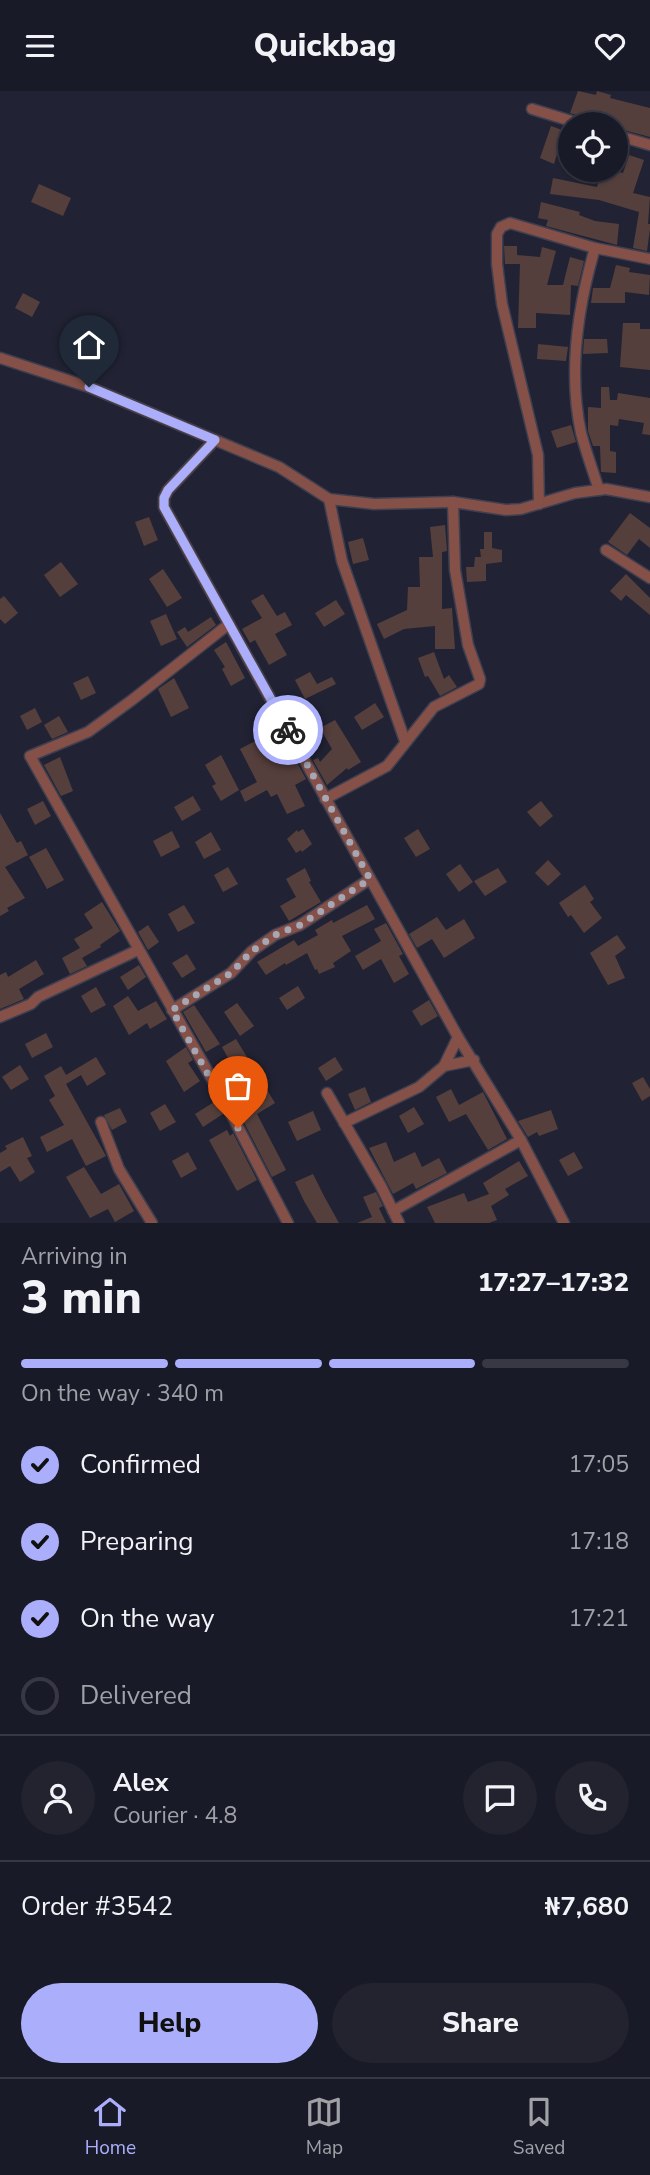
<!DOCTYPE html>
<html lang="en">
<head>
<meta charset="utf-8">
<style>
  body { margin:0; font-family:"Nunito Sans",sans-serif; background:#22232f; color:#f1f3f6; height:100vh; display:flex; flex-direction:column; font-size:26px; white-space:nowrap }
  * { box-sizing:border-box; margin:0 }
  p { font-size:23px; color:#9fa1a7 }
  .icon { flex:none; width:38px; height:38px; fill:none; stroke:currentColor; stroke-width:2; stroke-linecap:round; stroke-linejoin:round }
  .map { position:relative; height:1132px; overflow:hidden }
  .panel { display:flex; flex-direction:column; background:#191a27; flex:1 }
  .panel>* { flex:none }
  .fabs { position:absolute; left:558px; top:21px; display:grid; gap:14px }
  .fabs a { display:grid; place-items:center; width:70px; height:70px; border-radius:50%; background:#191a27; box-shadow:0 2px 5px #0004,0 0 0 2px #373844; font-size:35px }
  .pin { position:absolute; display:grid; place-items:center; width:60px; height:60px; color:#fff; margin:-72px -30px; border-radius:50% 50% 50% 0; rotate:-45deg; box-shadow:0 0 7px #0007 }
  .pin .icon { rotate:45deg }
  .courier { position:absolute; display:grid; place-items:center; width:70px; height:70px; margin:-35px; border:5px solid #abaffb; border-radius:50%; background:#fff; color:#222; box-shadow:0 2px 9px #0007 }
  .headline em { font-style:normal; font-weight:800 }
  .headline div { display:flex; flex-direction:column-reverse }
  .headline { display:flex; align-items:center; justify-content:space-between; height:119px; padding:0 21px }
  h1 { font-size:46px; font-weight:800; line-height:52px }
  .bar { display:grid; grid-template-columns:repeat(4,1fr); gap:10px 7px; align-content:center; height:84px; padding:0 21px }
  .bar i { height:9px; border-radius:5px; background:#373844 }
  .bar .current { background:#abaffb }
  .bar p { grid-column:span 4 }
  .line { display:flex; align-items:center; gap:18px; padding:0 21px; border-top:2px solid #373844 }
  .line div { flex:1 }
  .round { display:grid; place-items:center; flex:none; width:74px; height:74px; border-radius:37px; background:#22232f }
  ol { padding:0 21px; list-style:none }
  li { display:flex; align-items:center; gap:21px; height:77px }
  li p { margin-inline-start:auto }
  li .icon { padding:7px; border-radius:50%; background:#abaffb; color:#111; stroke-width:4 }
  li:last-child { color:#9fa1a7 }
  li i { width:38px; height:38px; border:4px solid #373844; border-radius:50% }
  .action { display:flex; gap:14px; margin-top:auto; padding:14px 21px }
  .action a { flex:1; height:80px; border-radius:42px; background:#abaffb; color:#111; font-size:28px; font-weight:800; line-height:80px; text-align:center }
  .action a+a { background:#22232f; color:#f1f3f6 }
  header { display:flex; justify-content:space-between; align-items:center; height:91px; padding:0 21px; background:#191a27; font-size:32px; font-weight:800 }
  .menu { display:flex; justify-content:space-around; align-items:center; height:98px; border-top:2px solid #373844; background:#191a27; font-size:19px; color:#9fa1a7 }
  .menu a { display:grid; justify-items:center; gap:4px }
  .menu .current { color:#abaffb }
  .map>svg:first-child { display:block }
</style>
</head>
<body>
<header><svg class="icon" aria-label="menu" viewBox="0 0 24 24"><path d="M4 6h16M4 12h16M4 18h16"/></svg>Quickbag<svg class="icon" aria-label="heart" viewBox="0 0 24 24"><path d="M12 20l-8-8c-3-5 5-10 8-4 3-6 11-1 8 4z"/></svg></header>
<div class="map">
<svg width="650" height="1132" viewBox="0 0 650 1132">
  <rect width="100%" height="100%" fill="#212334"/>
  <g fill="#553f3c">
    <polygon points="578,0 596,4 597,0 611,4 610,7 650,17 650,46 616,37 616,33 606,33 570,22"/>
    <polygon points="551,35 570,42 570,68 557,63 554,73 540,67"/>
    <polygon points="629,64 644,69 633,102 650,106 648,133 650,133 650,138 647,160 633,157 639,121 599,109 550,103 553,87 597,96 599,89 573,79 611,79 623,82"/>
    <polygon points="39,93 71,107 63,125 31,111"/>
    <polygon points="541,111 580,121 579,124 595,130 619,133 617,154 546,135 548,129 538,127"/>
    <polygon points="504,155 517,155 517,164 540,166 542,156 556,160 547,194 563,194 570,166 584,170 578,195 571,194 570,224 536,222 536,237 518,237 520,173 505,173"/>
    <polygon points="616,174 630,177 629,181 650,184 649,204 625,201 625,212 591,212 593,197 610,197"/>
    <polygon points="23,202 40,211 32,226 15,217"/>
    <polygon points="623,232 640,232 640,238 650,238 650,279 620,276"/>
    <polygon points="584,248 607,248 608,262 583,263"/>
    <polygon points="538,253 568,256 566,270 537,268"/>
    <polygon points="601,296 609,296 610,309 617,309 618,302 650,307 650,344 642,343 644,332 619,328 618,335 610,334 610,360 616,361 616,382 601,381 600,355 593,355 588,340 588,316 601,317"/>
    <polygon points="571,334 576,351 557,357 551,340"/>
    <polygon points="630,422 650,437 650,457 639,448 627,464 608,451"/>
    <polygon points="149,426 158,449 144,455 135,431"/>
    <polygon points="445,434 447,460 442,461 442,518 452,517 455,558 435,558 435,535 404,538 384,548 377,533 407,519 408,496 420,496 419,466 433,466 430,436"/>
    <polygon points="484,441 492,441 492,457 502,459 502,471 486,473 486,490 467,491 466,476 474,476 475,466 481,466 480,458 484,458"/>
    <polygon points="363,447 369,469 353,473 348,451"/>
    <polygon points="61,471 78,493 60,506 44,484"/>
    <polygon points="163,478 182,507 167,516 149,488"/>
    <polygon points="626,483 650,507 650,524 626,504 621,510 610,500"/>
    <polygon points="263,503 277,525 285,521 292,534 275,543 287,564 269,574 255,549 250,552 242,538 262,527 251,510"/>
    <polygon points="4,505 18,522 5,533 0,528 0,508"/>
    <polygon points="336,509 345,523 324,536 315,522"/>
    <polygon points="166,523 177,548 161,555 150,530"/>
    <polygon points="211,526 216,534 187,556 177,541 185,536 188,541"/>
    <polygon points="226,551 245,587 231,595 222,578 225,576 214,559"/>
    <polygon points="434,561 444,588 449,584 457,596 440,605 428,585 425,586 418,567"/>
    <polygon points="310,581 317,593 332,586 336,593 305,608 295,589"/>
    <polygon points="88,585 96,602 81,609 73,592"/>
    <polygon points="174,587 189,617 171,626 158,598"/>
    <polygon points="375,612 384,626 362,639 354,626"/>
    <polygon points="35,617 42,631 27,639 20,625"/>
    <polygon points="308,619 317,635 302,644 293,627"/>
    <polygon points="59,625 68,641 52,648 44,634"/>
    <polygon points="335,629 361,671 348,679 347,677 327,694 313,669 318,667 320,671 332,658 320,637"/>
    <polygon points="259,648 267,663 286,651 306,688 295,694 305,715 287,723 277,703 271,706 267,699 245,711 240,700 257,691 240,658"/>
    <polygon points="221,664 239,699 221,710 212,695 216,693 205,674"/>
    <polygon points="60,666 73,700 61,705 44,674"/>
    <polygon points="193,705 201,719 182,730 174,716"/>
    <polygon points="43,710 51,725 35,734 27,718"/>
    <polygon points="541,710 553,725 540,736 527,721"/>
    <polygon points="0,722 17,752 21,750 28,764 5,776 25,807 7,817 9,820 0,825"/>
    <polygon points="303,738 312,753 302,761 301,759 296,762 287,748 297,739 298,741"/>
    <polygon points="418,738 430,758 416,766 404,747"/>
    <polygon points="172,740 180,756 161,766 153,750"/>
    <polygon points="211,741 221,759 204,768 195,751"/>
    <polygon points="46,757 64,789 47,798 29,766"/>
    <polygon points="548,769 561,783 548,795 535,782"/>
    <polygon points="460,773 473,791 459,801 446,783"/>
    <polygon points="228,776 238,793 223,801 214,784"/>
    <polygon points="305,777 311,790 309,791 321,811 289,830 280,815 296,806 286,788"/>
    <polygon points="498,777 507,791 485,805 474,790"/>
    <polygon points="585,794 594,808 590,811 602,827 584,842 571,824 568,826 559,812"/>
    <polygon points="102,811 120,840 100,854 101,856 82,867 87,875 70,883 62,867 80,857 74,848 93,837 84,823"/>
    <polygon points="184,814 195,832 178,841 168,823"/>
    <polygon points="367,814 375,828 342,845 351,860 333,872 335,876 319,883 317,878 315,879 307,862 286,874 285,872 266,884 257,871 294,849 298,855 318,844 315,839 332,829 333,832"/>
    <polygon points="437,826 446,839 464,828 475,847 444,867 432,848 417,857 409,843"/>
    <polygon points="386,832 403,863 399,865 409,883 394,892 381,868 363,879 355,865 381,850 374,838"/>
    <polygon points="148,834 159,851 148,859 138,841"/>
    <polygon points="617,844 626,857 615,865 625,887 608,894 590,862"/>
    <polygon points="187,863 196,878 182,887 172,872"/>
    <polygon points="36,869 44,883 19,898 24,908 0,918 0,884 6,881 8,886"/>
    <polygon points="139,874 146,886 128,899 120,886"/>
    <polygon points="298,895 305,907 287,919 279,907"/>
    <polygon points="96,896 106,914 91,922 81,905"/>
    <polygon points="128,905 138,920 156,910 167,928 150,938 147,932 129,944 113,915"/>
    <polygon points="429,909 438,925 421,935 412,920"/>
    <polygon points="237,912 254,935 240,945 224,921"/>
    <polygon points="194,914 220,953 206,961 183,921"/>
    <polygon points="46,942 53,956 32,967 25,953"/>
    <polygon points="236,948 275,1012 257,1023 286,1079 272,1086 234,1012 248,1004 222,956"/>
    <polygon points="186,956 193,969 188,972 200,990 184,1001 166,970"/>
    <polygon points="96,966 106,983 87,995 81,984 66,993 106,1065 86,1075 72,1048 47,1061 40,1046 64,1034 49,1009 55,1005 44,985 61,975 66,984"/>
    <polygon points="335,966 343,979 326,990 318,977"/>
    <polygon points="20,974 29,988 11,999 2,986"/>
    <polygon points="643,986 650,998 650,1005 642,1010 632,992"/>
    <polygon points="365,996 371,1011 355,1019 348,1003"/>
    <polygon points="451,998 459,1014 483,1001 507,1048 488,1059 466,1023 449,1031 436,1006"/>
    <polygon points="214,1011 223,1023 203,1036 195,1023"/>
    <polygon points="165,1013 176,1031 160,1040 150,1022"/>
    <polygon points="414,1016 424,1033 408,1042 399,1025"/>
    <polygon points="120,1017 127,1031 112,1039 104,1024"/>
    <polygon points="551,1019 558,1038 539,1045 537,1041 528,1046 518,1030"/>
    <polygon points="313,1020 321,1039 297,1050 288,1031"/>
    <polygon points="227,1039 230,1045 233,1042 257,1089 237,1100 209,1049"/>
    <polygon points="23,1046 32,1065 27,1067 35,1081 20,1091 10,1075 0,1081 0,1062 7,1058 5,1055"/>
    <polygon points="386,1051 394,1071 415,1061 422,1076 439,1067 447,1082 416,1098 413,1092 393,1103 369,1057"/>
    <polygon points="188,1061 197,1078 181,1087 172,1070"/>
    <polygon points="574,1061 583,1077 568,1085 559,1069"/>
    <polygon points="519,1070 528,1085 505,1098 509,1104 491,1115 497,1129 489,1132 435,1132 427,1116 464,1102 468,1111 489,1103 483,1092"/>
    <polygon points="84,1076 101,1103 119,1093 134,1120 115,1131 108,1118 90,1127 66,1086"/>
    <polygon points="313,1083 324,1105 339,1132 317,1132 304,1110 295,1091"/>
    <polygon points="376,1101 383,1115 379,1117 386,1132 357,1132 372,1126 363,1106"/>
  </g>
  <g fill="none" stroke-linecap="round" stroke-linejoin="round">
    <defs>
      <g id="street">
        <polyline points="532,18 581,33"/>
        <polyline points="616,44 650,54"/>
        <path d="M595,157C578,215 568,281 581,342C586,361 593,380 599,399"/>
        <polyline points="0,267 89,296 279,376 329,408 374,413 453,411 506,419 521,418 575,402 606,398 650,406"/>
        <polyline points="215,349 168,399 164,407 164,416 458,946 521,1049 564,1132"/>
        <polyline points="329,408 342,470 405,650"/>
        <polyline points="539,413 538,364 502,213 497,173 497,143 501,136 510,132 595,157 650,168"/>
        <polyline points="606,459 650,487"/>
        <polyline points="229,533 132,609 88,641 30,665 226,1013 288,1132"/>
        <polyline points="325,708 387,675 434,616 479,593 480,588 468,554 455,479 453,411"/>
        <polyline points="172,919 231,882 252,860 275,844 300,834 370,788"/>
        <polyline points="0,926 31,913 38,906 138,859"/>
        <polyline points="444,975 474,969"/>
        <polyline points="327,1002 381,1095 399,1132"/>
        <polyline points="101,1031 119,1078 152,1132"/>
        <polyline points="344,1032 419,996 444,975 458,946"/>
        <polyline points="393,1120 521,1049"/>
      </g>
    </defs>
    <use href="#street" stroke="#3e3f50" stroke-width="13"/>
    <use href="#street" stroke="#845047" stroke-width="10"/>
  </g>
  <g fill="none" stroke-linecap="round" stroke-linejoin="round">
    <polyline stroke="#a6a7b5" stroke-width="7" stroke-dasharray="0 12.6" points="238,1037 172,919 231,882 252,860 275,844 300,834 370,788 288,639"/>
    <polyline stroke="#abaffb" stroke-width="9" points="89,296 215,349 168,399 164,407 164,416 288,639"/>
  </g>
</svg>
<div class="fabs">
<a><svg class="icon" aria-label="locate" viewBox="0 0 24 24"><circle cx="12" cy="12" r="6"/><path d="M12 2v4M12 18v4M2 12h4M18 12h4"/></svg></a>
</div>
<div class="pin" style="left:238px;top:1037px;background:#ea580c"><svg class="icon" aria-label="bag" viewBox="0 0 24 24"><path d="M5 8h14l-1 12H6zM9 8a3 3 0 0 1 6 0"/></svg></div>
<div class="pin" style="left:89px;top:296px;background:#1f2937"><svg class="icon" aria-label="home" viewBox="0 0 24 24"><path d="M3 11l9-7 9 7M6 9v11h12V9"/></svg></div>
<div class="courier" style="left:288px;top:639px"><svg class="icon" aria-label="bike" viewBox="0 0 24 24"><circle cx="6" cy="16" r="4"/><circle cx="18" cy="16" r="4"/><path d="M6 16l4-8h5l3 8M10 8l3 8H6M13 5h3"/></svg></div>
</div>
<section class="panel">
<div class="headline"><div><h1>3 min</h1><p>Arriving in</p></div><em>17:27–17:32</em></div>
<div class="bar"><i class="current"></i><i class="current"></i><i class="current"></i><i></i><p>On the way · 340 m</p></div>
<ol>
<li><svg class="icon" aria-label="check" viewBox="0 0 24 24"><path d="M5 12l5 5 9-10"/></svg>Confirmed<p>17:05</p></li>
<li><svg class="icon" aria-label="check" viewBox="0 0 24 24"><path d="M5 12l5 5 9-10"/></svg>Preparing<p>17:18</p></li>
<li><svg class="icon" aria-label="check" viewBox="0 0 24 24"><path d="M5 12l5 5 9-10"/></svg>On the way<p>17:21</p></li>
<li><i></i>Delivered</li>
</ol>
<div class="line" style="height:126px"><a class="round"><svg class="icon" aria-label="person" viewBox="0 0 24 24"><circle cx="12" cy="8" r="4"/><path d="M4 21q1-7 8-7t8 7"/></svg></a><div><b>Alex</b><p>Courier · 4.8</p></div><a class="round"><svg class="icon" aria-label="chat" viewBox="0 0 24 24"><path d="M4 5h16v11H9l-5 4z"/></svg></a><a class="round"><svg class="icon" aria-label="phone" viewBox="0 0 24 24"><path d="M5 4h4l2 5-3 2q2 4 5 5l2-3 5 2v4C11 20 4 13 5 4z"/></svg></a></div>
<div class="line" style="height:91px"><div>Order #3542</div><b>₦7,680</b></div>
<div class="action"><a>Help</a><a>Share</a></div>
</section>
<nav class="menu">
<a class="current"><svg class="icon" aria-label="home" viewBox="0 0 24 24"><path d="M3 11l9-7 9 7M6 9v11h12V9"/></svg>Home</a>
<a><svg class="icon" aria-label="map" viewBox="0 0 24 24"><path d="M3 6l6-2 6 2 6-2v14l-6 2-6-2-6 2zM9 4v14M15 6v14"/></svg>Map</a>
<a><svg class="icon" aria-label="saved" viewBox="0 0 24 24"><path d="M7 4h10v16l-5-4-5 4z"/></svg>Saved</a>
</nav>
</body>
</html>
